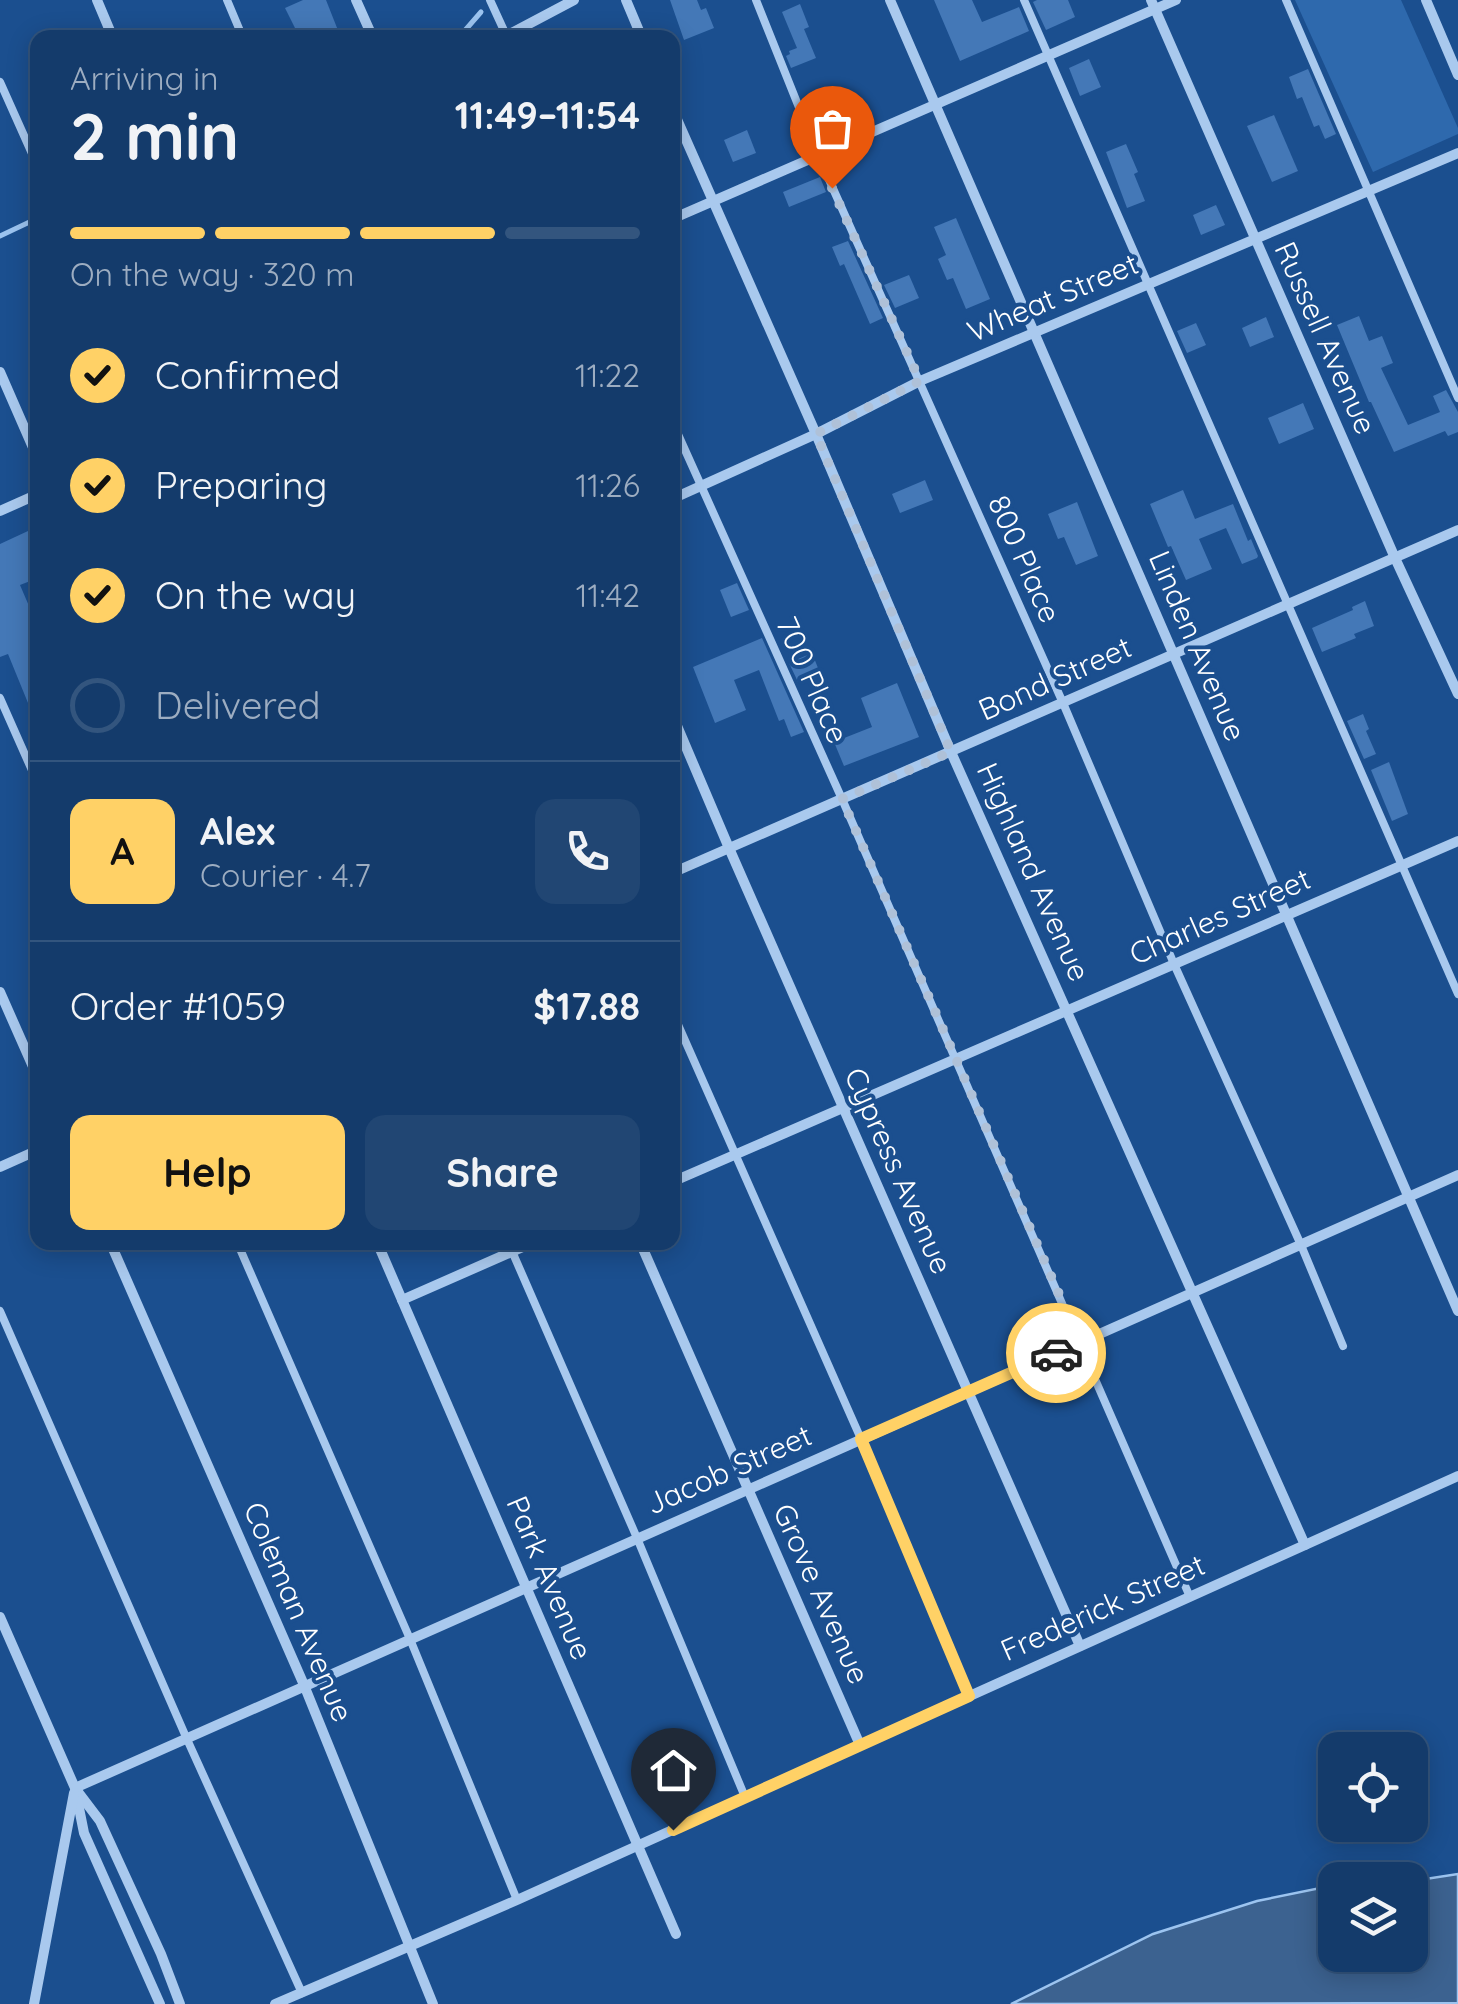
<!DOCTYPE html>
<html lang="en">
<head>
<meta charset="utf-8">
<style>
  body { margin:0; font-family:Quicksand,sans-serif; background:#214673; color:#f1f3f6; height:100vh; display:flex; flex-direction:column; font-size:38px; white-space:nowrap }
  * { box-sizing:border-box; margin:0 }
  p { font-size:32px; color:#9dadc1 }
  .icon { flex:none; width:55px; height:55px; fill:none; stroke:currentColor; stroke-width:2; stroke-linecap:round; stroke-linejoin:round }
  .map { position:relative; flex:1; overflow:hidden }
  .side { position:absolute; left:30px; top:30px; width:650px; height:1220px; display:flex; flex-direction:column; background:#143b6b; border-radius:20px; box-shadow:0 5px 25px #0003,0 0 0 2px #33557e }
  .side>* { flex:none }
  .fabs { position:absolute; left:1318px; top:1732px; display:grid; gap:20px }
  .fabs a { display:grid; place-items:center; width:110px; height:110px; border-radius:20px; background:#143b6b; box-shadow:0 5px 25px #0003,0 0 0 2px #33557e; font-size:50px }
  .pin { position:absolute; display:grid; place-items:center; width:85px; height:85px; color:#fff; margin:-102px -42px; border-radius:50% 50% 50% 0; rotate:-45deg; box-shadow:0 0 10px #0007 }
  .pin .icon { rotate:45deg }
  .courier { position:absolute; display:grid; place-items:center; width:100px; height:100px; margin:-50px; border:8px solid #ffd166; border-radius:50%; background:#fff; color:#222; box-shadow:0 2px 12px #0007 }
  .headline em { font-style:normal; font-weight:700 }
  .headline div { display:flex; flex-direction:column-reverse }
  .headline { display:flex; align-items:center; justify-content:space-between; height:170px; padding:0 40px }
  h1 { font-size:65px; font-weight:700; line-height:75px }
  .bar { display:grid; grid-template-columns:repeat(4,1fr); gap:15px 10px; align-content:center; height:120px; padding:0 40px }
  .bar i { height:12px; border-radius:8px; background:#33557e }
  .bar .active { background:#ffd166 }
  .bar p { grid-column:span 4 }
  .line { display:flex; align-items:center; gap:25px; padding:0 40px; border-top:2px solid #33557e }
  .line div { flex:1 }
  .round { display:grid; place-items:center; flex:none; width:105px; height:105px; border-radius:20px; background:#214673 }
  ol { padding:0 40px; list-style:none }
  li { display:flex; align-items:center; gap:30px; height:110px }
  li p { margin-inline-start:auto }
  li .icon { padding:10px; border-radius:50%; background:#ffd166; color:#111; stroke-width:4 }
  li:last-child { color:#9dadc1 }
  li i { width:55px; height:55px; border:5px solid #33557e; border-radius:50% }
  .button { display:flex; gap:20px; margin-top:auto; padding:20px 40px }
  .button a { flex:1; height:115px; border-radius:20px; background:#ffd166; color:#111; font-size:40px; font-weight:700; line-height:115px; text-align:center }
  .button a+a { background:#214673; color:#f1f3f6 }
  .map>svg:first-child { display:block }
</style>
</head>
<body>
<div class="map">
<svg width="1458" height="2004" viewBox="0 0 1458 2004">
  <rect width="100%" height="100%" fill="#1b4f8f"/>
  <polygon fill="#2e69ad" points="1295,0 1401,0 1458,128 1458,134 1373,172"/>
  <polygon fill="#3c6290" stroke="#9cc4f0" stroke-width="2.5" points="1458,1874 1458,2003 1011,2004 1153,1934 1257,1901 1335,1885 1335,1955 1410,1955 1410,1880 1362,1880 1379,1877 1419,1880"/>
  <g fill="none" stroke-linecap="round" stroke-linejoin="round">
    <g stroke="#9cc4f0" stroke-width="5">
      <polyline points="454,38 461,35 481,12"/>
      <polyline points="0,236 38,218"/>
    </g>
  </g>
  <g fill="#4478b7">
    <polygon points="303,0 326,0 341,38 300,38 285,8"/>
    <polygon points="670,0 697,0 701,10 706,8 714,28 684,40"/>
    <polygon points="934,0 972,0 982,22 1019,7 1029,31 960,61"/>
    <polygon points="1037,0 1068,0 1075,17 1046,30 1033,2"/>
    <polygon points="800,4 809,27 804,29 816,58 791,68 786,56 790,54 789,51 797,48 782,12"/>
    <polygon points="1089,59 1101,87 1080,96 1069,68"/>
    <polygon points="1308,69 1336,134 1325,139 1319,125 1314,127 1302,97 1297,99 1289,77"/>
    <polygon points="1274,115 1298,171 1272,182 1247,126"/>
    <polygon points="747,130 756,153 733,162 724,140"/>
    <polygon points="1126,144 1138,172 1134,174 1145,201 1127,208 1106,152"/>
    <polygon points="820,177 826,192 789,207 783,192"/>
    <polygon points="1216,205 1225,225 1201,235 1193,215"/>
    <polygon points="956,218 990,299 966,309 953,278 947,280 938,259 946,255 934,227"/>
    <polygon points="848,241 883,318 870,324 844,264 840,266 832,247"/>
    <polygon points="909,275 919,298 895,308 884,285"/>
    <polygon points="1359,316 1369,341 1382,336 1393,363 1381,368 1408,425 1440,412 1433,396 1446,390 1458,412 1458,432 1448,436 1445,431 1394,452 1371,402 1369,402 1337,325"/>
    <polygon points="1266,317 1274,337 1250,347 1242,328"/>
    <polygon points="1196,323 1206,345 1187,353 1177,331"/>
    <polygon points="1303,403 1314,429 1279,444 1268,418"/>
    <polygon points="925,480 933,500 900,513 892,494"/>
    <polygon points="1183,490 1195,519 1233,504 1248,541 1251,539 1258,556 1257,558 1242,564 1226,528 1199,539 1212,569 1186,580 1171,546 1168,547 1150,504"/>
    <polygon points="1077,502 1098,556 1076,565 1064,537 1058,539 1048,514"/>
    <polygon points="28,531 38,554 38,578 20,585 32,613 38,611 37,725 8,654 0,657 0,544"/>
    <polygon points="737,583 749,610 731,617 720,590"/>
    <polygon points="1365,601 1374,626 1354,634 1356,638 1322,652 1312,628 1353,610 1352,607"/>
    <polygon points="762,638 804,732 791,737 784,719 779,721 759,670 734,680 746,710 715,723 693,667"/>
    <polygon points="812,653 820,673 798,682 789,663"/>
    <polygon points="897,683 919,737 844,766 834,742 872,727 861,698"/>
    <polygon points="1363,714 1369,729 1366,731 1376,754 1364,759 1347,721"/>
    <polygon points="1389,762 1408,814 1392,821 1371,770"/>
  </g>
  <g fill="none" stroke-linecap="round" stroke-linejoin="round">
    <g stroke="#a9c9ee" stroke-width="8">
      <polyline points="227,0 243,38"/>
      <polyline points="490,0 507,37"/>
      <polyline points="756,0 818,155 1063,703 1174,964 1301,1245 1343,1346"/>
      <polyline points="1024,0 1458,994"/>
      <polyline points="1286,0 1458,398"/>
      <polyline points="0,82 38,167"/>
      <polyline points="672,421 842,799 1190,1597"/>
      <polyline points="0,698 38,784"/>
      <polyline points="672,1011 861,1439 969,1696"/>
      <polyline points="237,1242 410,1639 517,1900"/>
      <polyline points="508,1242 637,1538 745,1797"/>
      <polyline points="0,1311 186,1737 302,1993"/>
    </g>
    <g stroke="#a9c9ee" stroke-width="10">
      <polyline points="97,0 113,38"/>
      <polyline points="356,0 373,38"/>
      <polyline points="626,0 642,38"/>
      <polyline points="890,0 1458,1311"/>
      <polyline points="1151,0 1395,558 1458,694"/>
      <polyline points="1426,0 1458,75"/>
      <polyline points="506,36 574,0"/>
      <polyline points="672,108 816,434 951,752 1305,1545"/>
      <polyline points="672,219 1176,0"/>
      <polyline points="0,372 38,459"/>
      <polyline points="672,499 816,434 920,381 1458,153"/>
      <polyline points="0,511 38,494"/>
      <polyline points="672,714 729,848 1080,1646"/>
      <polyline points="672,873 1458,530"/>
      <polyline points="0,992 38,1078"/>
      <polyline points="0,1167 38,1150"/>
      <polyline points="672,1182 1458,841"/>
      <polyline points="110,1242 304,1685 433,2004"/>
      <polyline points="377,1242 676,1934"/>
      <polyline points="640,1242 860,1745"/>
      <polyline points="402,1300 534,1242"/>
      <polyline points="0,1617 75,1788 100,1821 161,1954 180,2004"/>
      <polyline points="75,1788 1458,1175"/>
      <polyline points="76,1793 84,1833 160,2004"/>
      <polyline points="34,2004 74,1793"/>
      <polyline points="275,2004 517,1900 1458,1476"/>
    </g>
  </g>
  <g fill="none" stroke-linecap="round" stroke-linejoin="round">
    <polyline stroke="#afc1d8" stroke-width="10" stroke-dasharray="0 18" points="832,188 920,381 816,434 951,752 842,799 1080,1342 1056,1353"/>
    <polyline stroke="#ffd166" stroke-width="12" points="673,1830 969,1696 861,1439 1056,1353"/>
  </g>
  <g text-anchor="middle" stroke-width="8" stroke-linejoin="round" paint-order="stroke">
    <g font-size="30" fill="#fff" stroke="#1b4f8f">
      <text transform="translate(1053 298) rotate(-23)" y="10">Wheat Street</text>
      <text transform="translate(1325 338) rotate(66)" y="10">Russell Avenue</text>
      <text transform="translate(1024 559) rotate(66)" y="10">800 Place</text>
      <text transform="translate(1197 646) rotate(67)" y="10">Linden Avenue</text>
      <text transform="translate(1055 679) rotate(-24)" y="10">Bond Street</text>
      <text transform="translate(812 680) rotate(66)" y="10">700 Place</text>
      <text transform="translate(1033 872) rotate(66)" y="10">Highland Avenue</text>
      <text transform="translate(1220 917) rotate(-24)" y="10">Charles Street</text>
      <text transform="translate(898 1171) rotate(66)" y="10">Cypress Avenue</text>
      <text transform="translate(729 1470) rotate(-24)" y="10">Jacob Street</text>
      <text transform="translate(549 1578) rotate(67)" y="10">Park Avenue</text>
      <text transform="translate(821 1594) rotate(66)" y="10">Grove Avenue</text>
      <text transform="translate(1103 1608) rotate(-24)" y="10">Frederick Street</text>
      <text transform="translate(298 1612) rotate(67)" y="10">Coleman Avenue</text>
    </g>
  </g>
</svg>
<div class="fabs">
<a><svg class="icon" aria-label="locate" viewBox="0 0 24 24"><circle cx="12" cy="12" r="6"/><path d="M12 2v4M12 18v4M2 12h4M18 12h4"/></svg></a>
<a><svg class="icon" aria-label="layers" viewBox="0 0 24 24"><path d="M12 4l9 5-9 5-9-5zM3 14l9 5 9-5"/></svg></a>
</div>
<div class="pin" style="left:832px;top:188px;background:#ea580c"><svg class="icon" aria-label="bag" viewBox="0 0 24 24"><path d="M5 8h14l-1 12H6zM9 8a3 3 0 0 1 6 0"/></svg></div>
<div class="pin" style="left:673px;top:1830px;background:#1f2937"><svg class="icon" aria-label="home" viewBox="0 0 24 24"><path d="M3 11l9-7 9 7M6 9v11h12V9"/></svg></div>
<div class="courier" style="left:1056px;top:1353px"><svg class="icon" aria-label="car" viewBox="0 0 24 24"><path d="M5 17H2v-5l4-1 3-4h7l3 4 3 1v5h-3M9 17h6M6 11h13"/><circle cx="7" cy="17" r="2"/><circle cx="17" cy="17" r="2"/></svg></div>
<section class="side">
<div class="headline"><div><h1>2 min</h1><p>Arriving in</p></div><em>11:49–11:54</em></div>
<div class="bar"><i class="active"></i><i class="active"></i><i class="active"></i><i></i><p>On the way · 320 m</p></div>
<ol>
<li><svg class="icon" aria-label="check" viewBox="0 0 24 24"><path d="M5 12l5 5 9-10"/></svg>Confirmed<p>11:22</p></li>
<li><svg class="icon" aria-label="check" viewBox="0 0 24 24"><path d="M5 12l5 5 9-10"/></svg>Preparing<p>11:26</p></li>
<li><svg class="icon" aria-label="check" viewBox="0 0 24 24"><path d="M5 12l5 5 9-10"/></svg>On the way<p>11:42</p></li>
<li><i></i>Delivered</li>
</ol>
<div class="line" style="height:180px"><b class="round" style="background:#ffd166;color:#111">A</b><div><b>Alex</b><p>Courier · 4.7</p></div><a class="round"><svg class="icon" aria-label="phone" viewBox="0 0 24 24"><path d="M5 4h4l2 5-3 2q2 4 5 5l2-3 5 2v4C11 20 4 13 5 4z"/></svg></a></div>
<div class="line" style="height:130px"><div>Order #1059</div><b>$17.88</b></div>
<div class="button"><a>Help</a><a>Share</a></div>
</section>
</div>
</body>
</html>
